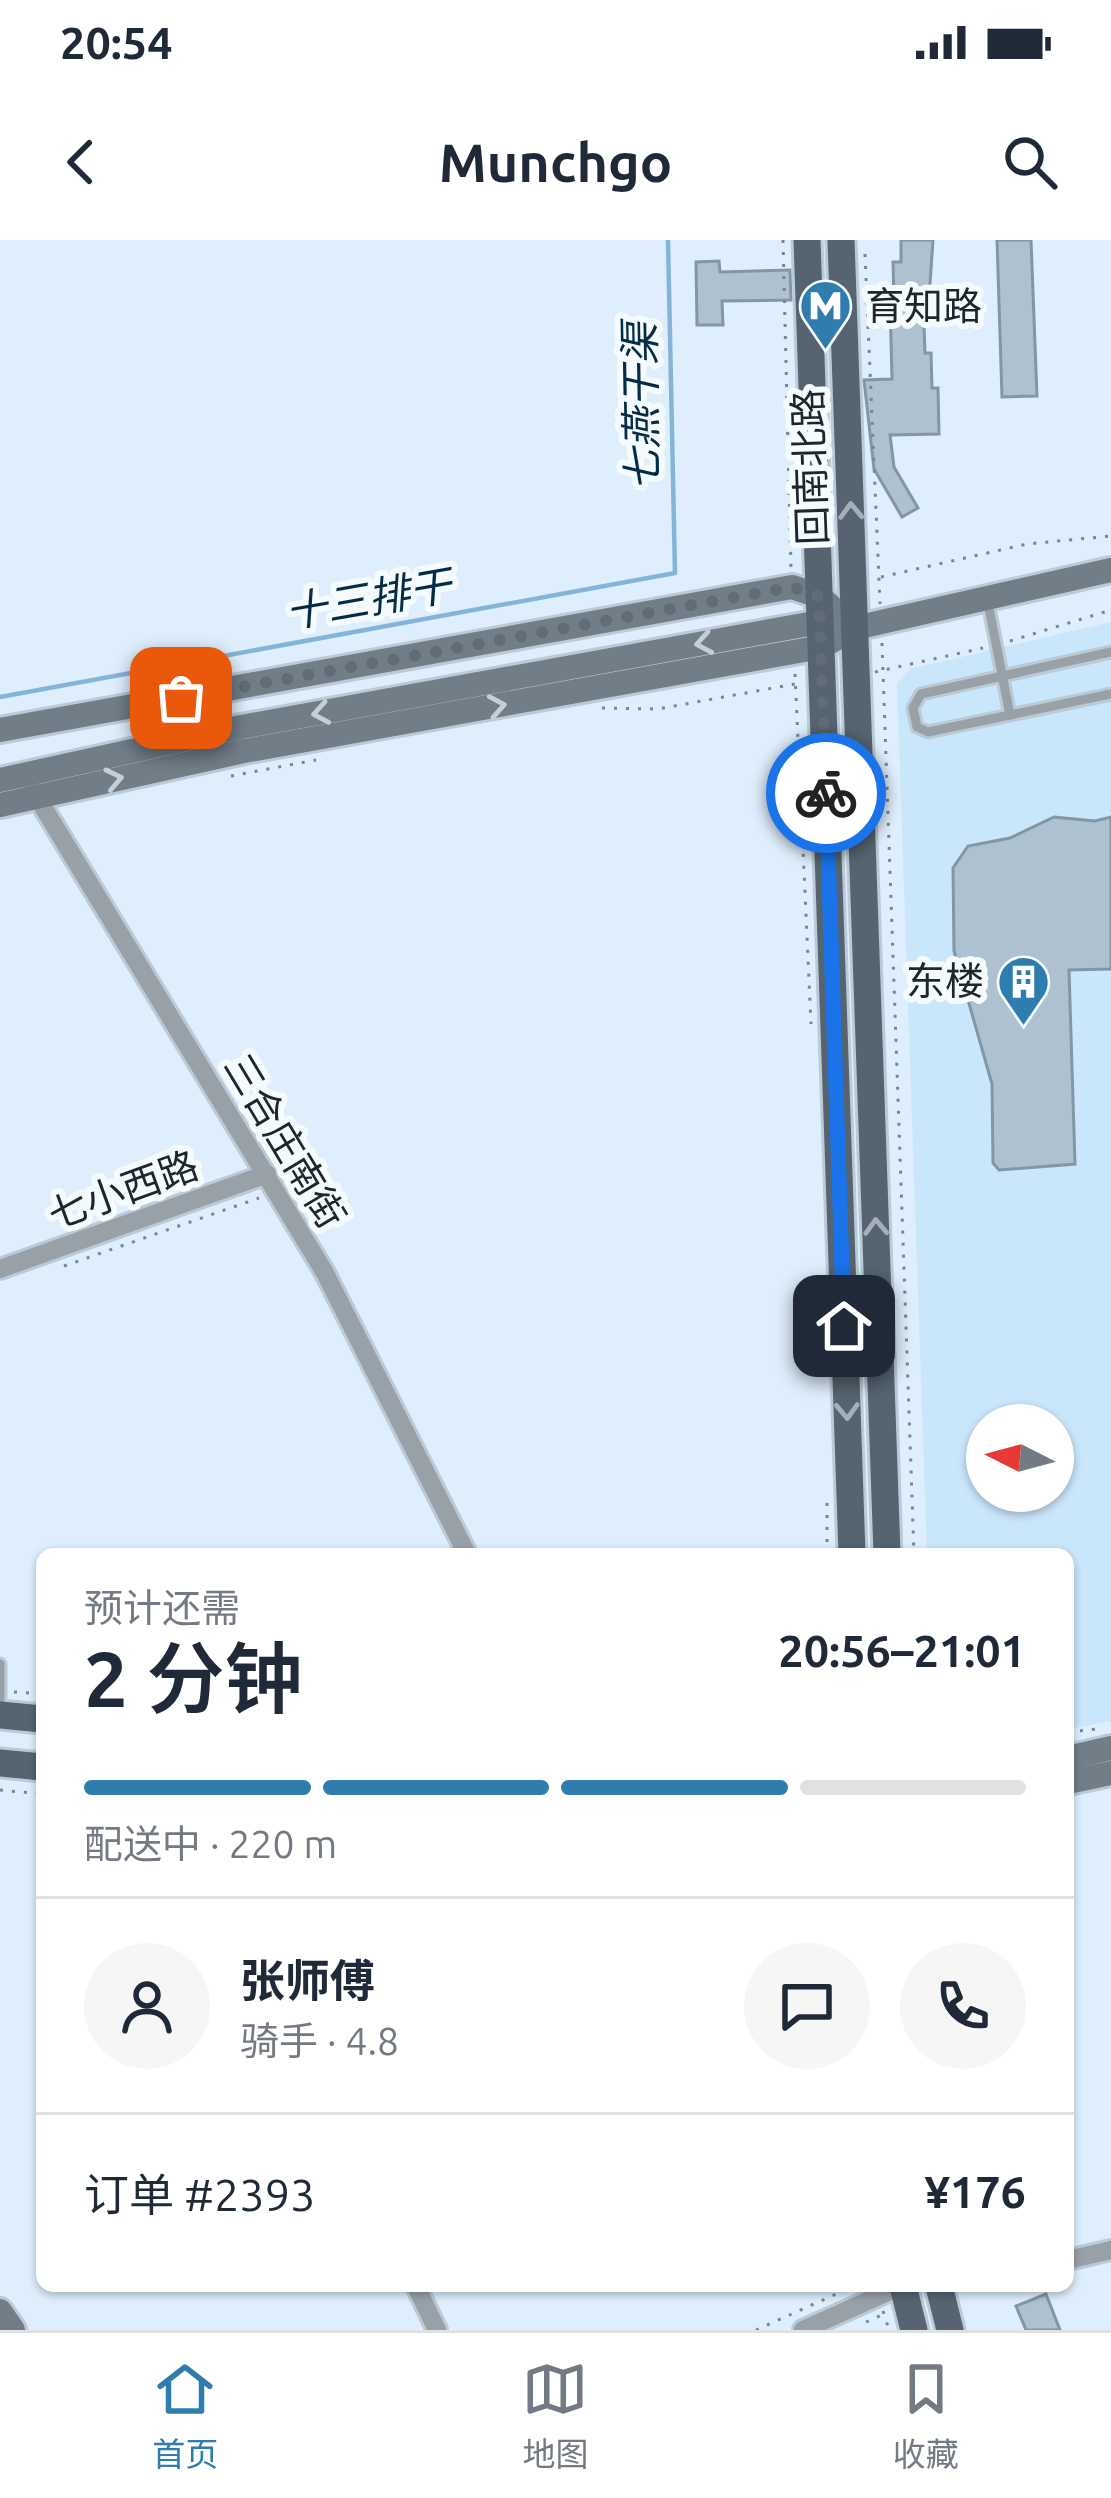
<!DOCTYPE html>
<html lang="zh">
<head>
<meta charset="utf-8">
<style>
  body { margin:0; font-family:Ubuntu,"Noto Sans SC",sans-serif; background:#f6f6f7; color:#1f2937; height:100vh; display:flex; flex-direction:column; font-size:45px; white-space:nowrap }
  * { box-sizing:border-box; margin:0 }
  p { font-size:39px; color:#747a83 }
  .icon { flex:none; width:66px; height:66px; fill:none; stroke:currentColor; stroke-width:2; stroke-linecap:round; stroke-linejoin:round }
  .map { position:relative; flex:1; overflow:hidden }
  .side { position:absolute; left:36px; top:1308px; width:1038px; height:744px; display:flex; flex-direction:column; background:#fff; border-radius:18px; box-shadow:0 3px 9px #0004 }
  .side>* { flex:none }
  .needle { width:78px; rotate:276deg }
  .buttons { position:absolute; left:966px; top:1164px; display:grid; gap:24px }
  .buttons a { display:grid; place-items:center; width:108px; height:108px; border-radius:50%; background:#fff; box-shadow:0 3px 9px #0004; font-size:60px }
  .pin { position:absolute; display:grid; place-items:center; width:102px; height:102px; color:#fff; margin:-51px; border-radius:24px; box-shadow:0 6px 18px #0006 }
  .courier { position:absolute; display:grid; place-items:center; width:120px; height:120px; margin:-60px; border:9px solid #1a73e8; border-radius:50%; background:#fff; color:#222; box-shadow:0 3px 15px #0007 }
  .summary em { font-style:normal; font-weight:600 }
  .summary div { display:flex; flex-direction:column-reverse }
  .summary { display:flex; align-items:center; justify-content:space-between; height:204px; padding:0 48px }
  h1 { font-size:78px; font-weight:600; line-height:90px }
  .bar { display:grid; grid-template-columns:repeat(4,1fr); gap:18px 12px; align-content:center; height:144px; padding:0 48px }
  .bar i { height:15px; border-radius:9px; background:#e0e1e3 }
  .bar .selected { background:#2f7caf }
  .bar p { grid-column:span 4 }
  .line { display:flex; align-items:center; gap:30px; padding:0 48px; border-top:3px solid #e0e1e3 }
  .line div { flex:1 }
  .round { display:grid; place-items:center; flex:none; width:126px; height:126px; border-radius:63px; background:#f6f6f7 }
  .status { display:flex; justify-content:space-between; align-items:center; height:84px; padding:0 60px; background:#fff; direction:ltr }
  .status svg { height:33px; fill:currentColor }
  header { display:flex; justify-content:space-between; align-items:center; height:156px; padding:0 48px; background:#fff; font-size:54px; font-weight:600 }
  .tab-bar { display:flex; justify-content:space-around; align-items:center; height:168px; border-top:3px solid #e0e1e3; background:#fff; font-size:33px; color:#747a83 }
  .tab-bar a { display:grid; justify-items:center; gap:6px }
  .tab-bar .selected { color:#2f7caf }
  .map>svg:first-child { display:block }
</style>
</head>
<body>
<div class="status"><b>20:54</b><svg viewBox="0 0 49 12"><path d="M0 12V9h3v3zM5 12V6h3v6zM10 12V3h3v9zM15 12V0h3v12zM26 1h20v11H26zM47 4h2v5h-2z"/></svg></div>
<header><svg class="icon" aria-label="back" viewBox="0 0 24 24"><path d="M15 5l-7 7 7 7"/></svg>Munchgo<svg class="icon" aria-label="search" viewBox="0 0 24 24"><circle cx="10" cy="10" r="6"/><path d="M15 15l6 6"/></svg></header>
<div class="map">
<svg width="1111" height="2090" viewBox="0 0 1111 2090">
  <rect width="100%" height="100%" fill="#deeefc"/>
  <path fill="#cae6fb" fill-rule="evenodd" d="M1111,382V1481L1068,1489V1314H927L897,443L910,429ZM987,1185H1053V1251H987Z"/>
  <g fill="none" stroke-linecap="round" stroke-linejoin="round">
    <polyline stroke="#84b5d9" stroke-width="4.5" points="0,457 675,333 668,0"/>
  </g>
  <g fill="#adc1d1" stroke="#8396a5" stroke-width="3">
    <polygon points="901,0 933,0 929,58 923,58 925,113 931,113 932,148 938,148 939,194 890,195 894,227 918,268 902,277 874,229 864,140 892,139 890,60 894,60 893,22 901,22"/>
    <polygon points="997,0 1031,0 1037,156 1002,157"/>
    <polygon points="719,21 720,32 790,30 791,60 722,61 723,85 697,85 696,22"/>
    <polygon points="1054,577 1095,581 1111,577 1111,729 1069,730 1075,924 999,930 993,923 992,844 954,711 953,628 968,606 1010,598"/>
    <polygon points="1046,2054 1060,2090 1026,2090 1016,2066"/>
  </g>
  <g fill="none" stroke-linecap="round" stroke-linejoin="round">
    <defs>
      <g id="lane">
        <polyline points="988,363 1010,475"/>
        <polyline points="1111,412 921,454 913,468 917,487 928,492 1111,454"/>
        <polyline points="0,1424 0,1467"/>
      </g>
      <g id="street">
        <polyline points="31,547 325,1033 467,1314"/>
        <polyline points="0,1029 267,934"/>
        <polyline points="1068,2020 1111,2010"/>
        <polyline points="416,2046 437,2090"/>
        <polyline points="803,2090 901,2046"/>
      </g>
      <g id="secondary">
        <polyline points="0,490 792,347 819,356 855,388"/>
        <polyline points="0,540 241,487 820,382 834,385"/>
        <polyline points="0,565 244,511 821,407 855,388 1111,330"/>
        <polyline points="1068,1518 1111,1508"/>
        <polyline points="1068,1542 1111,1533"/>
        <polyline points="0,2071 13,2090"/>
      </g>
      <g id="primary">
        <polyline points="807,0 852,1314"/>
        <polyline points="841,0 887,1314"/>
        <polyline points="0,1475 42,1479"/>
        <polyline points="0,1523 42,1527"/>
        <polyline points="903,2046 914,2090"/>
        <polyline points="939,2046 950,2090"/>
      </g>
    </defs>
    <use href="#lane" stroke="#bbcad7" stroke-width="15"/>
    <use href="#street" stroke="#bbcad7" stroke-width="24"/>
    <use href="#secondary" stroke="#bbcad7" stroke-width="30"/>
    <use href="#primary" stroke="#bbcad7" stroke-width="33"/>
    <g stroke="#79858f" stroke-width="3" stroke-dasharray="3 9" stroke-linecap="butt">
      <polyline points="783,0 791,328"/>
      <polyline points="865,14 880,364"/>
      <polyline points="881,337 1027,304 1111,296"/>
      <polyline points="1010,401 1111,370"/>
      <polyline points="882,403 914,1314"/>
      <polyline points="875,432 983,408"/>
      <polyline points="795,434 811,784"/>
      <polyline points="602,468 658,469 795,444"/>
      <polyline points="231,536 316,520"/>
      <polyline points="64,1026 259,958"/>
      <polyline points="827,1314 827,1261"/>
      <polyline points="14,1452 42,1454"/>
      <polyline points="1068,1492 1097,1489"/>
      <polyline points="0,1550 42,1554"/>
      <polyline points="883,2071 889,2090"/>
      <polyline points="866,2082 884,2074"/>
      <polyline points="756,2090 854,2046"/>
    </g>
    <use href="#lane" stroke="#99a1a8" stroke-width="9"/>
    <use href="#street" stroke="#99a1a8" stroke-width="18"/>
    <use href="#secondary" stroke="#717e88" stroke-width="24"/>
    <use href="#primary" stroke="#556470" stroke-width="27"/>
  </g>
  <defs><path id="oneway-chevron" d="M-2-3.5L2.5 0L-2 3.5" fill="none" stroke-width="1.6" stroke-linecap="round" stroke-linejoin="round" transform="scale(3)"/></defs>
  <g stroke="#a5afb6">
    <use href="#oneway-chevron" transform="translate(851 271) rotate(-92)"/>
    <use href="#oneway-chevron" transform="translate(876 987) rotate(-92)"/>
    <use href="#oneway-chevron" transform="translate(847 1171) rotate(88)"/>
  </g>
  <g stroke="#c7cfd4">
    <use href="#oneway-chevron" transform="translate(704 403) rotate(170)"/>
    <use href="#oneway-chevron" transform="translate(497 466) rotate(-10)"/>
    <use href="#oneway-chevron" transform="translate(321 473) rotate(170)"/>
    <use href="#oneway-chevron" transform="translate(114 539) rotate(-12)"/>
  </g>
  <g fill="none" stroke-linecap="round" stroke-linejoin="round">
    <polyline stroke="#616c75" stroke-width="12" stroke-dasharray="0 21.6" points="181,458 792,347 819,356 826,553"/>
    <polyline stroke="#1a73e8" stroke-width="15" points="826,553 844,1086"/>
  </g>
  <defs>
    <symbol id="metro-pin" viewBox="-11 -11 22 30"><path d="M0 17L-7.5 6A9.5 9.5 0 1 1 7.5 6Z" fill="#2f7caf" stroke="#f5fafd"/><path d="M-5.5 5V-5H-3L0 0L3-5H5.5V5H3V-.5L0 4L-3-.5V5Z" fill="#fff"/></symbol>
    <symbol id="building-pin" viewBox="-11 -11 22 30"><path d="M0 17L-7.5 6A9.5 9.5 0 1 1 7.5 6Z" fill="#2f7caf" stroke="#f5fafd"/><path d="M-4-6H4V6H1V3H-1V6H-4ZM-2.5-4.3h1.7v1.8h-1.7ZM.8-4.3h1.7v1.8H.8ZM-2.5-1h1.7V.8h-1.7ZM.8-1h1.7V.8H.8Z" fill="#fff"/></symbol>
  </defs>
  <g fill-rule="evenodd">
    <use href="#metro-pin" x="796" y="36" width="59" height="81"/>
    <use href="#building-pin" x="994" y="712" width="59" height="81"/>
  </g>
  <g text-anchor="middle" stroke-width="12" stroke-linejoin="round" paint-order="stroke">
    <g font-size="39" fill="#1e262c" stroke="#f5fafd" text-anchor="start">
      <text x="865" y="80">育知路</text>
      <text x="984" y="755" text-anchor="end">东楼</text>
    </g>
    <g font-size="39" fill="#1e262c" stroke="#f5fafd">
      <text transform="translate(810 227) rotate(-92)" y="14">回南北路</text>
      <text transform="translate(285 901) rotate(59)" y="14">三合庄南街</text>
      <text transform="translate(123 950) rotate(-20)" y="14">七小西路</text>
    </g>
    <g font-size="42" font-style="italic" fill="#042c45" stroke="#f5fafd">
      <text transform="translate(641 167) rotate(-91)" y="15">七燕干渠</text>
      <text transform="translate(368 359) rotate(-10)" y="15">十三排干</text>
    </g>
  </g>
</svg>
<div class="buttons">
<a><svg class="needle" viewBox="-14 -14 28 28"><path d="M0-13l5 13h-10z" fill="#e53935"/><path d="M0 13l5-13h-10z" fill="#747a83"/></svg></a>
</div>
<div class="pin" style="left:181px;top:458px;background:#ea580c"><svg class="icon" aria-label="bag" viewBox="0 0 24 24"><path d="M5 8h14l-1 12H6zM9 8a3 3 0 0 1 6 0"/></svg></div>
<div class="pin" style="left:844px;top:1086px;background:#1f2937"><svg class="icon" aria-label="home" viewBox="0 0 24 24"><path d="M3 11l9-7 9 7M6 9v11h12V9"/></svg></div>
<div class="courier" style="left:826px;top:553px"><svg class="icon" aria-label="bike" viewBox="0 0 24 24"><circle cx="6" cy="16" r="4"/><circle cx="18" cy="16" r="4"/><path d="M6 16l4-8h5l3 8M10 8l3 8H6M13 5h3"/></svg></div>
<section class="side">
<div class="summary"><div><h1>2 分钟</h1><p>预计还需</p></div><em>20:56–21:01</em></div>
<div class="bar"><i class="selected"></i><i class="selected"></i><i class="selected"></i><i></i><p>配送中 · 220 m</p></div>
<div class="line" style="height:216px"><a class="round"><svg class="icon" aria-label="person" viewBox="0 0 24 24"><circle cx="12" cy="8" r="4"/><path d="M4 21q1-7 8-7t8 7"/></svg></a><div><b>张师傅</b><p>骑手 · 4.8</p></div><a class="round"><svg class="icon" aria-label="chat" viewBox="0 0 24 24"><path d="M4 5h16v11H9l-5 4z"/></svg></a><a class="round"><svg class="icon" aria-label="phone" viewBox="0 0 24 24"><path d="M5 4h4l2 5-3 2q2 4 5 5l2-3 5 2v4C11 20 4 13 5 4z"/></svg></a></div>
<div class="line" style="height:156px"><div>订单 #2393</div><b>¥176</b></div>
</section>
</div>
<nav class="tab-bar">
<a class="selected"><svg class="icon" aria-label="home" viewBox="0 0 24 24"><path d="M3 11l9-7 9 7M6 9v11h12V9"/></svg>首页</a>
<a><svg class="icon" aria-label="map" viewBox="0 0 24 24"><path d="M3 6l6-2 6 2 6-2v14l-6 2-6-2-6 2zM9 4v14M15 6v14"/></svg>地图</a>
<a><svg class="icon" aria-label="saved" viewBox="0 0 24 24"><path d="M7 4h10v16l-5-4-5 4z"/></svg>收藏</a>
</nav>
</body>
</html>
